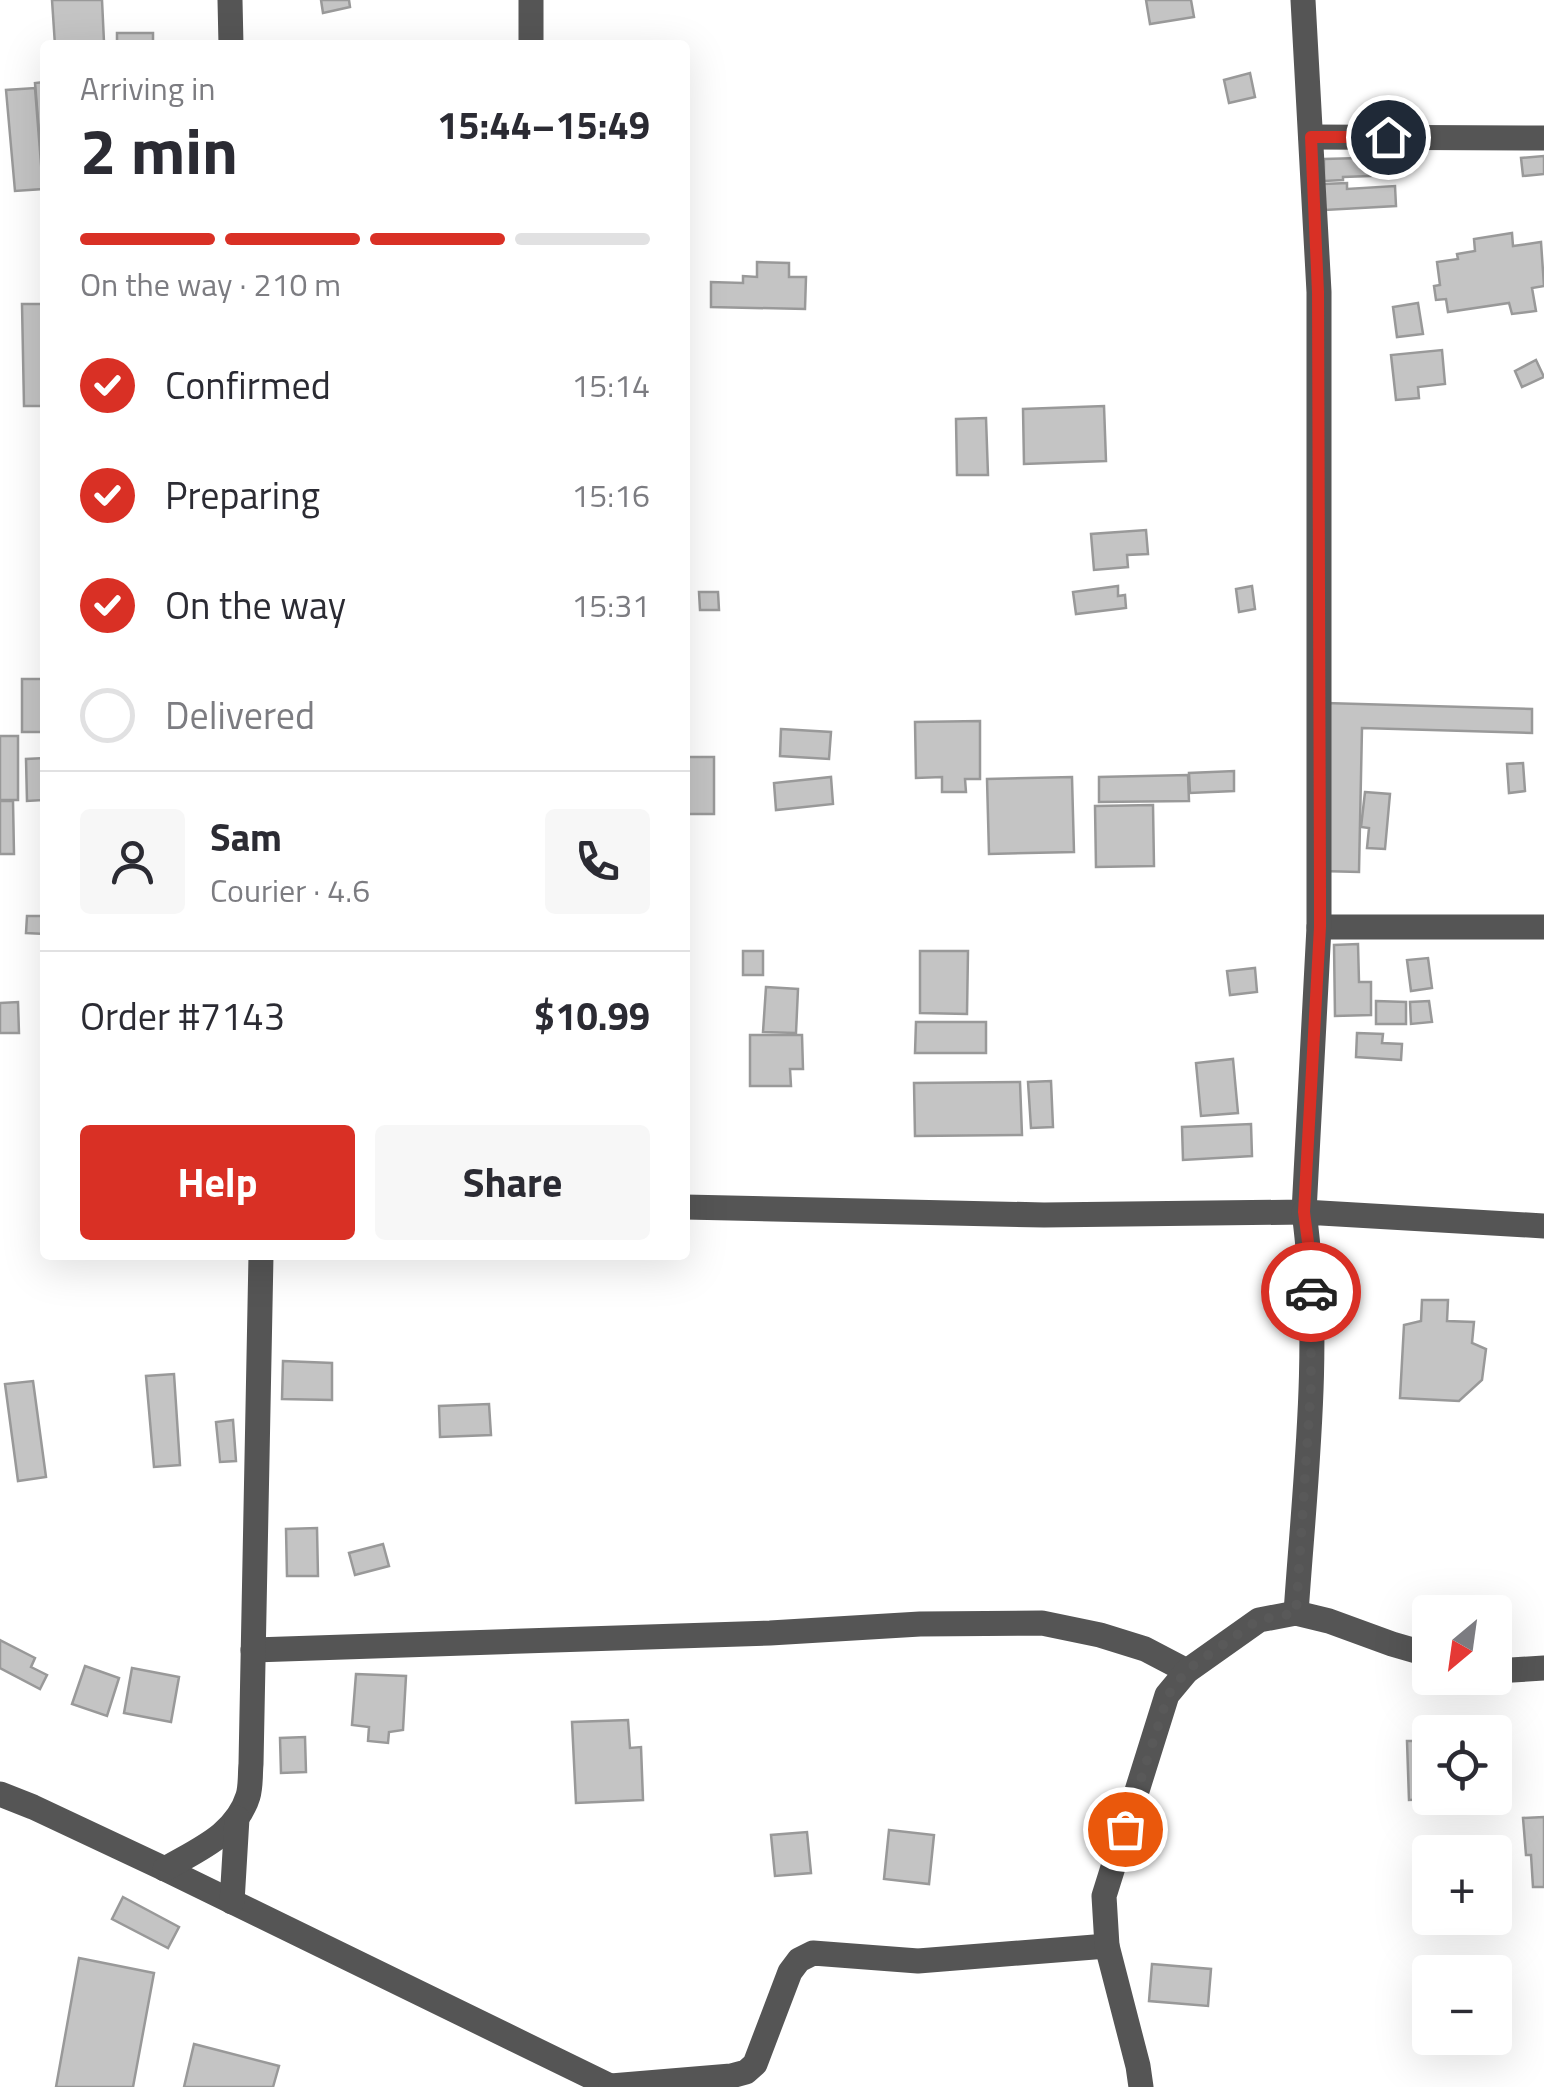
<!DOCTYPE html>
<html lang="en">
<head>
<meta charset="utf-8">
<style>
  body { margin:0; font-family:"Titillium Web",sans-serif; background:#f7f7f7; color:#2b2b33; height:100vh; display:flex; flex-direction:column; font-size:38px; white-space:nowrap }
  * { box-sizing:border-box; margin:0 }
  p { font-size:32px; color:#7c7c81 }
  .icon { flex:none; width:55px; height:55px; fill:none; stroke:currentColor; stroke-width:2; stroke-linecap:round; stroke-linejoin:round }
  .map { position:relative; flex:1; overflow:hidden }
  .side { position:absolute; left:40px; top:40px; width:650px; height:1220px; display:flex; flex-direction:column; background:#fff; border-radius:10px; box-shadow:0 10px 40px #0002 }
  .side>* { flex:none }
  .needle { width:65px; rotate:209deg }
  .buttons { position:absolute; left:1412px; top:1595px; display:grid; gap:20px }
  .buttons a { display:grid; place-items:center; width:100px; height:100px; border-radius:10px; background:#fff; box-shadow:0 10px 40px #0002; font-size:50px }
  .pin { position:absolute; display:grid; place-items:center; width:85px; height:85px; color:#fff; margin:-42px; border:5px solid #fff; border-radius:50%; box-shadow:0 2px 10px #0007 }
  .courier { position:absolute; display:grid; place-items:center; width:100px; height:100px; margin:-50px; border:8px solid #d93025; border-radius:50%; background:#fff; color:#222; box-shadow:0 2px 12px #0007 }
  .headline em { font-style:normal; font-weight:700 }
  .headline div { display:flex; flex-direction:column-reverse }
  .headline { display:flex; align-items:center; justify-content:space-between; height:170px; padding:0 40px }
  h1 { font-size:65px; font-weight:700; line-height:75px }
  .bar { display:grid; grid-template-columns:repeat(4,1fr); gap:15px 10px; align-content:center; height:120px; padding:0 40px }
  .bar i { height:12px; border-radius:8px; background:#e1e1e2 }
  .bar .on { background:#d93025 }
  .bar p { grid-column:span 4 }
  .line { display:flex; align-items:center; gap:25px; padding:0 40px; border-top:2px solid #e1e1e2 }
  .line div { flex:1 }
  .round { display:grid; place-items:center; flex:none; width:105px; height:105px; border-radius:10px; background:#f7f7f7 }
  ol { padding:0 40px; list-style:none }
  li { display:flex; align-items:center; gap:30px; height:110px }
  li p { margin-inline-start:auto }
  li .icon { padding:10px; border-radius:50%; background:#d93025; color:#fff; stroke-width:4 }
  li:last-child { color:#7c7c81 }
  li i { width:55px; height:55px; border:5px solid #e1e1e2; border-radius:50% }
  .primary-button { display:flex; gap:20px; margin-top:auto; padding:20px 40px }
  .primary-button a { flex:1; height:115px; border-radius:10px; background:#d93025; color:#fff; font-size:40px; font-weight:700; line-height:115px; text-align:center }
  .primary-button a+a { background:#f7f7f7; color:#2b2b33 }
  .map>svg:first-child { display:block }
</style>
</head>
<body>
<div class="map">
<svg width="1544" height="2087" viewBox="0 0 1544 2087">
  <rect width="100%" height="100%" fill="#fff"/>
  <g fill="#c4c4c4" stroke="#999" stroke-width="2.5">
    <polygon points="52,0 102,0 104,42 85,43 85,45 55,45"/>
    <polygon points="321,0 349,0 350,7 323,13"/>
    <polygon points="1146,0 1191,0 1194,17 1150,24"/>
    <rect x="117" y="33" width="36" height="12"/>
    <polygon points="1250,73 1255,97 1229,103 1224,80"/>
    <polygon points="45,82 45,204 35,83"/>
    <polygon points="35,88 43,189 15,191 6,90"/>
    <polygon points="1544,156 1544,174 1523,176 1521,158"/>
    <polygon points="1397,157 1398,175 1343,177 1343,180 1324,181 1324,159"/>
    <polygon points="1347,183 1347,189 1395,186 1396,206 1325,210 1323,184"/>
    <polygon points="1512,233 1513,246 1541,242 1544,286 1532,288 1536,311 1512,314 1509,303 1448,312 1446,299 1436,300 1434,286 1440,285 1437,262 1458,259 1457,254 1475,251 1474,239"/>
    <polygon points="757,262 789,263 789,277 806,277 805,309 711,307 711,282 743,283 743,276 757,277"/>
    <polygon points="1418,303 1423,334 1397,337 1393,307"/>
    <polygon points="22,304 45,304 45,406 24,406"/>
    <polygon points="1442,350 1445,384 1418,387 1419,398 1396,400 1391,355"/>
    <polygon points="1536,360 1544,377 1522,387 1515,371"/>
    <polygon points="1104,406 1106,461 1024,464 1023,409"/>
    <polygon points="986,418 988,475 957,475 956,419"/>
    <polygon points="1146,530 1148,554 1127,555 1128,567 1094,570 1091,534"/>
    <polygon points="1118,586 1118,596 1125,595 1126,608 1076,614 1073,592"/>
    <polygon points="1252,586 1255,609 1239,612 1236,589"/>
    <polygon points="699,592 718,592 719,610 700,610"/>
    <rect x="22" y="679" width="23" height="53"/>
    <polygon points="1325,703 1532,709 1532,733 1362,728 1359,872 1321,871"/>
    <polygon points="980,721 980,779 965,779 966,792 942,792 942,777 916,778 915,722"/>
    <polygon points="781,729 831,732 829,759 780,756"/>
    <rect x="0" y="736" width="18" height="64"/>
    <rect x="685" y="757" width="29" height="57"/>
    <polygon points="45,758 45,834 43,800 27,801 26,759"/>
    <polygon points="1523,763 1525,791 1509,793 1507,764"/>
    <polygon points="1234,771 1234,791 1190,793 1189,773"/>
    <polygon points="1188,775 1189,801 1099,802 1099,777"/>
    <polygon points="831,777 833,804 776,810 774,783"/>
    <polygon points="1072,777 1074,852 989,854 987,779"/>
    <polygon points="1365,792 1390,794 1385,849 1367,848 1369,828 1361,827"/>
    <polygon points="0,801 13,801 14,854 0,854"/>
    <polygon points="1153,805 1154,866 1096,867 1095,806"/>
    <polygon points="27,916 45,916 45,934 26,933"/>
    <polygon points="1358,944 1359,982 1371,982 1371,1015 1335,1016 1334,945"/>
    <rect x="743" y="951" width="20" height="24"/>
    <polygon points="920,951 968,951 967,1014 920,1013"/>
    <polygon points="1428,958 1432,988 1411,991 1407,960"/>
    <polygon points="1255,968 1257,992 1230,995 1227,971"/>
    <polygon points="766,987 798,989 796,1033 763,1032"/>
    <polygon points="1376,1001 1406,1002 1406,1024 1376,1024"/>
    <polygon points="1429,1001 1432,1022 1411,1024 1410,1002"/>
    <polygon points="18,1002 19,1033 0,1033 0,1003"/>
    <polygon points="916,1022 986,1022 986,1053 915,1053"/>
    <polygon points="1357,1033 1383,1034 1382,1043 1402,1044 1401,1060 1356,1057"/>
    <polygon points="750,1035 802,1035 803,1069 790,1069 791,1086 750,1086"/>
    <polygon points="1233,1059 1238,1113 1201,1116 1196,1063"/>
    <polygon points="1051,1081 1053,1127 1031,1128 1028,1082"/>
    <polygon points="1020,1082 1022,1135 915,1136 914,1083"/>
    <polygon points="1251,1124 1252,1156 1183,1160 1182,1127"/>
    <polygon points="1422,1300 1448,1300 1447,1321 1474,1322 1472,1343 1486,1349 1482,1380 1459,1401 1400,1398 1404,1325 1421,1321"/>
    <polygon points="283,1361 332,1363 332,1400 282,1399"/>
    <polygon points="174,1374 180,1465 154,1467 146,1376"/>
    <polygon points="33,1381 46,1477 18,1481 5,1384"/>
    <polygon points="489,1404 491,1435 440,1437 439,1406"/>
    <polygon points="233,1420 236,1461 220,1462 216,1422"/>
    <polygon points="317,1528 318,1576 287,1576 286,1529"/>
    <polygon points="383,1544 389,1566 355,1575 349,1553"/>
    <polygon points="0,1640 35,1658 31,1667 47,1675 40,1689 0,1668"/>
    <polygon points="85,1666 119,1678 107,1716 72,1704"/>
    <polygon points="132,1668 179,1677 171,1722 124,1713"/>
    <polygon points="356,1674 406,1676 403,1730 389,1732 388,1743 368,1741 369,1727 352,1725"/>
    <polygon points="628,1720 630,1748 641,1747 643,1800 576,1803 572,1722"/>
    <polygon points="305,1737 306,1772 281,1773 280,1738"/>
    <polygon points="1407,1741 1430,1741 1430,1798 1434,1799 1409,1800"/>
    <polygon points="1544,1817 1544,1887 1533,1887 1531,1855 1526,1855 1523,1818"/>
    <polygon points="889,1830 934,1835 929,1884 884,1879"/>
    <polygon points="807,1832 811,1873 775,1876 771,1835"/>
    <polygon points="123,1897 179,1927 168,1948 112,1919"/>
    <polygon points="79,1958 154,1973 133,2087 56,2087"/>
    <polygon points="1152,1964 1211,1969 1208,2006 1149,2001"/>
    <polygon points="194,2044 279,2066 273,2087 184,2087"/>
  </g>
  <g fill="none" stroke-linecap="round" stroke-linejoin="round">
    <g stroke="#555" stroke-width="25">
      <polyline points="230,0 231,45"/>
      <polyline points="531,45 531,0"/>
      <polyline points="1311,137 1544,138"/>
      <polyline points="1319,927 1544,927"/>
      <polyline points="685,1207 1044,1215 1304,1212 1319,927 1319,292 1303,0"/>
      <path d="M1296,1613C1305,1481 1322,1344 1304,1212L1544,1226"/>
      <polyline points="253,1650 770,1633 920,1624 1042,1623 1100,1635 1145,1649 1187,1671"/>
      <polyline points="1495,1671 1544,1668"/>
      <polyline points="0,1794 33,1807 165,1869 612,2087"/>
      <path d="M165,1869C197,1850 236,1835 248,1796C251,1786 250,1774 251,1764L261,1255"/>
      <polyline points="232,1902 237,1818"/>
      <polyline points="611,2086 731,2076 746,2072 755,2064 790,1972 799,1960 813,1953 918,1961 1107,1946"/>
      <polyline points="1141,2087 1138,2066 1107,1946 1104,1896 1167,1695 1187,1671 1259,1620 1296,1613 1329,1621 1392,1644 1430,1655"/>
    </g>
  </g>
  <g fill="none" stroke-linecap="round" stroke-linejoin="round">
    <polyline stroke="#595959" stroke-width="10" stroke-dasharray="0 18" points="1125,1829 1168,1695 1187,1670 1258,1620 1296,1613 1311,1387 1311,1292"/>
    <polyline stroke="#d93025" stroke-width="12" points="1311,1292 1311,1265 1304,1212 1320,927 1320,888 1318,292 1311,137 1388,137"/>
  </g>
</svg>
<div class="buttons">
<a><svg class="needle" viewBox="-14 -14 28 28"><path d="M0-13l5 13h-10z" fill="#e53935"/><path d="M0 13l5-13h-10z" fill="#7c7c81"/></svg></a>
<a><svg class="icon" aria-label="locate" viewBox="0 0 24 24"><circle cx="12" cy="12" r="6"/><path d="M12 2v4M12 18v4M2 12h4M18 12h4"/></svg></a>
<a>+</a>
<a>−</a>
</div>
<div class="pin" style="left:1125px;top:1829px;background:#ea580c"><svg class="icon" aria-label="bag" viewBox="0 0 24 24"><path d="M5 8h14l-1 12H6zM9 8a3 3 0 0 1 6 0"/></svg></div>
<div class="pin" style="left:1388px;top:137px;background:#1f2937"><svg class="icon" aria-label="home" viewBox="0 0 24 24"><path d="M3 11l9-7 9 7M6 9v11h12V9"/></svg></div>
<div class="courier" style="left:1311px;top:1292px"><svg class="icon" aria-label="car" viewBox="0 0 24 24"><path d="M5 17H2v-5l4-1 3-4h7l3 4 3 1v5h-3M9 17h6M6 11h13"/><circle cx="7" cy="17" r="2"/><circle cx="17" cy="17" r="2"/></svg></div>
<section class="side">
<div class="headline"><div><h1>2 min</h1><p>Arriving in</p></div><em>15:44–15:49</em></div>
<div class="bar"><i class="on"></i><i class="on"></i><i class="on"></i><i></i><p>On the way · 210 m</p></div>
<ol>
<li><svg class="icon" aria-label="check" viewBox="0 0 24 24"><path d="M5 12l5 5 9-10"/></svg>Confirmed<p>15:14</p></li>
<li><svg class="icon" aria-label="check" viewBox="0 0 24 24"><path d="M5 12l5 5 9-10"/></svg>Preparing<p>15:16</p></li>
<li><svg class="icon" aria-label="check" viewBox="0 0 24 24"><path d="M5 12l5 5 9-10"/></svg>On the way<p>15:31</p></li>
<li><i></i>Delivered</li>
</ol>
<div class="line" style="height:180px"><a class="round"><svg class="icon" aria-label="person" viewBox="0 0 24 24"><circle cx="12" cy="8" r="4"/><path d="M4 21q1-7 8-7t8 7"/></svg></a><div><b>Sam</b><p>Courier · 4.6</p></div><a class="round"><svg class="icon" aria-label="phone" viewBox="0 0 24 24"><path d="M5 4h4l2 5-3 2q2 4 5 5l2-3 5 2v4C11 20 4 13 5 4z"/></svg></a></div>
<div class="line" style="height:130px"><div>Order #7143</div><b>$10.99</b></div>
<div class="primary-button"><a>Help</a><a>Share</a></div>
</section>
</div>
</body>
</html>
